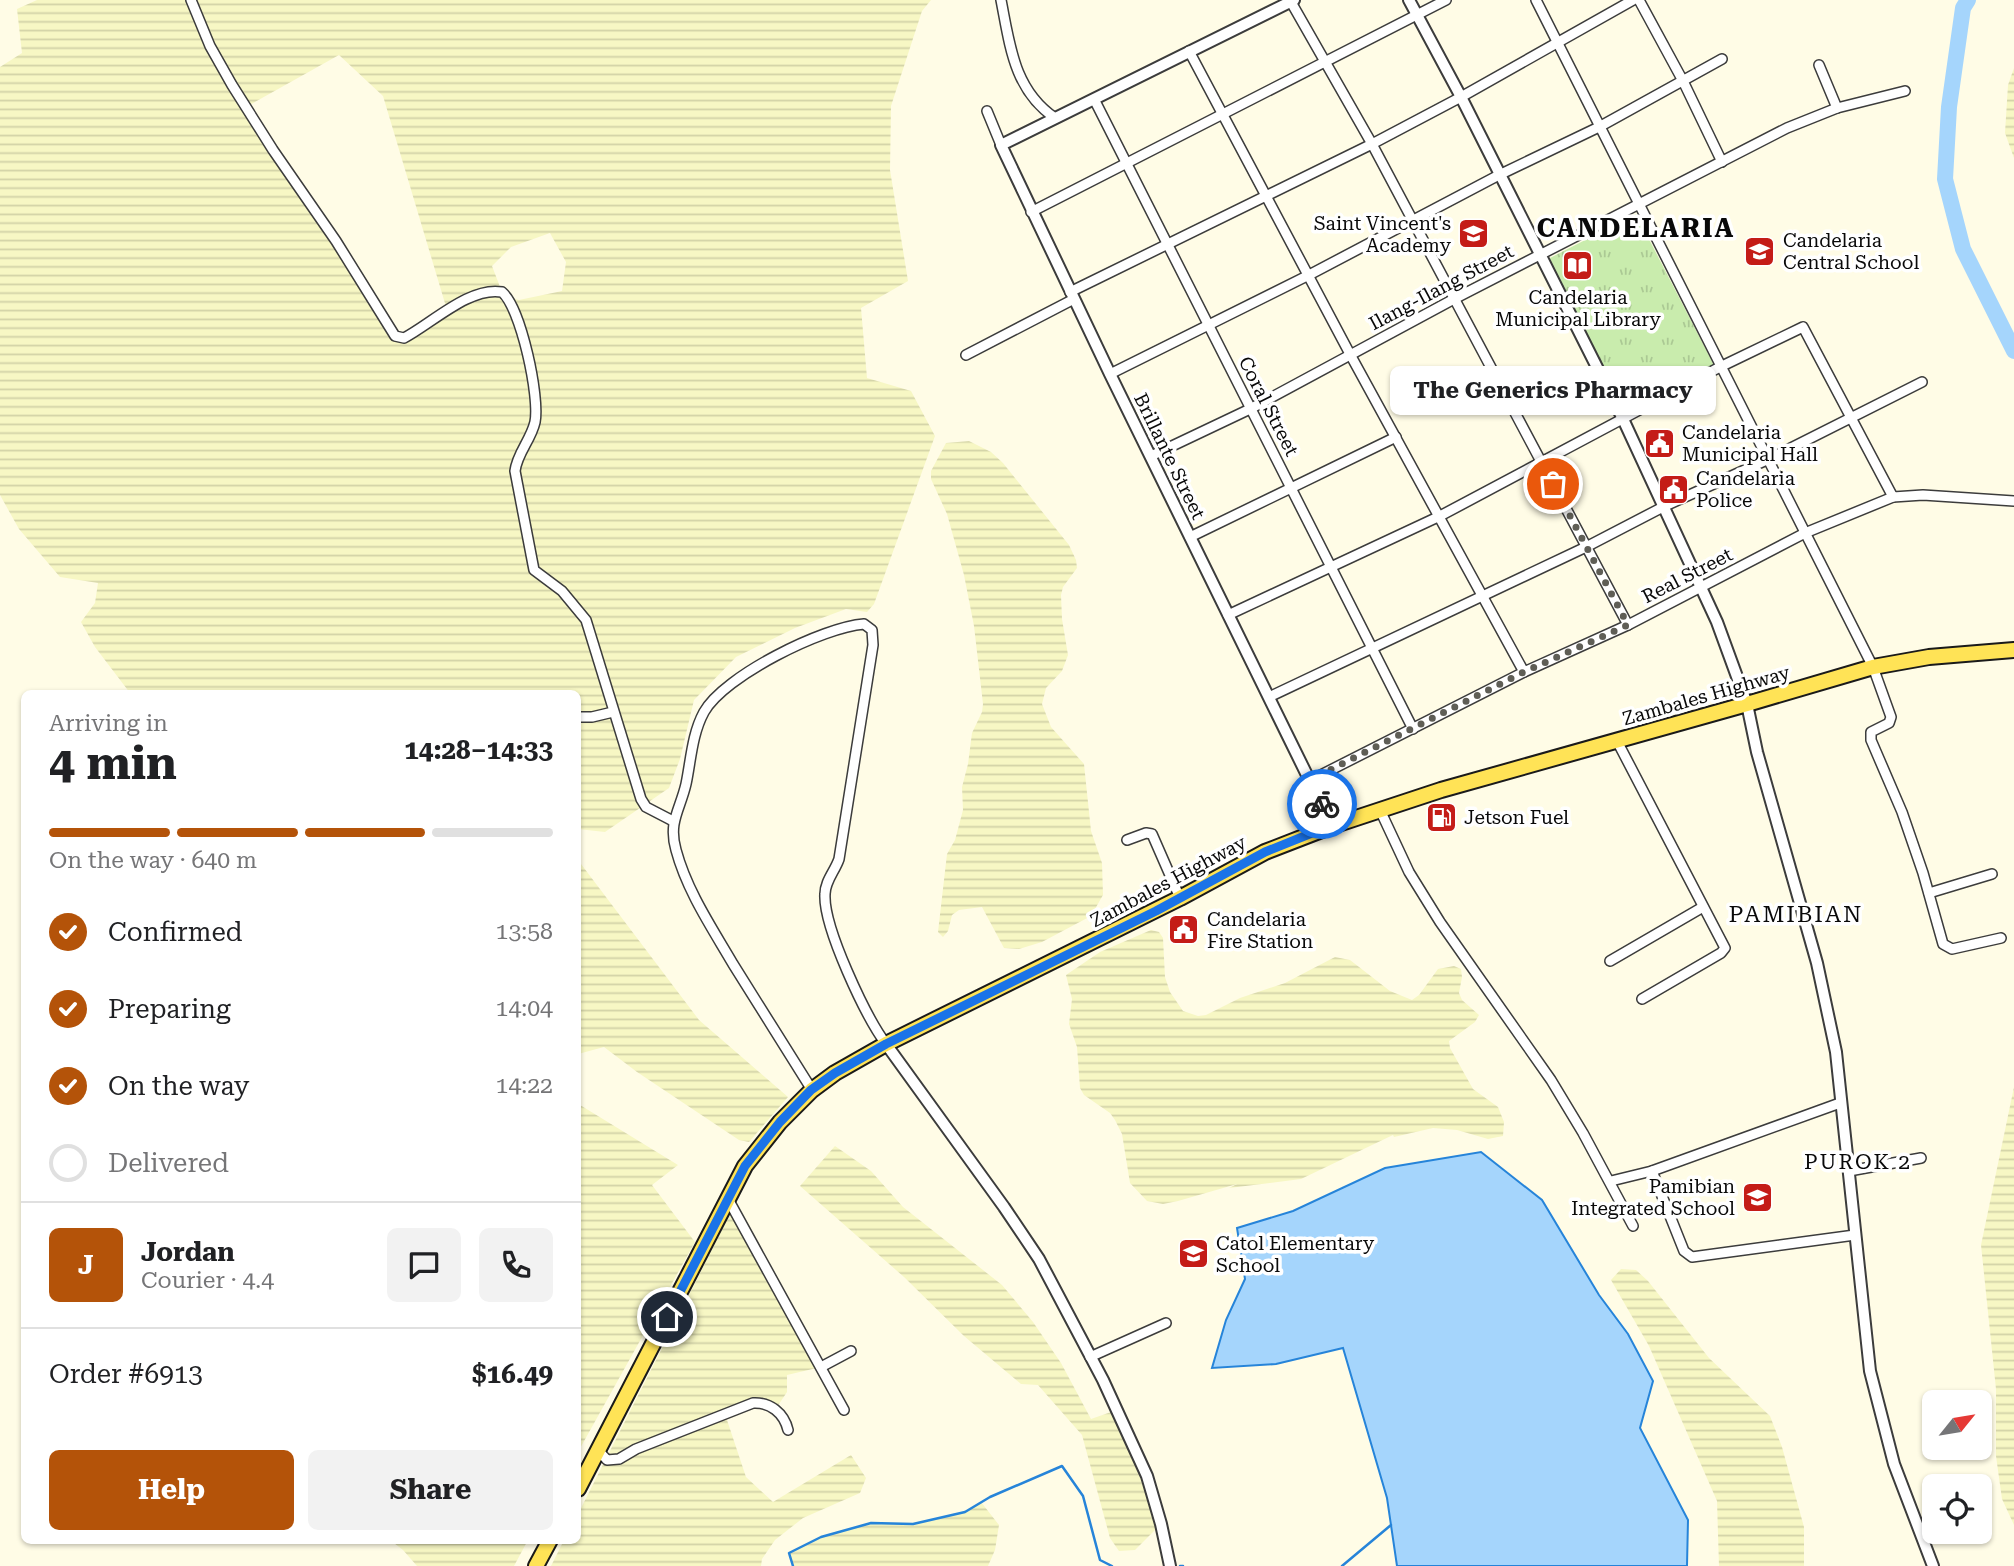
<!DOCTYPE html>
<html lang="en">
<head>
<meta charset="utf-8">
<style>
  body { margin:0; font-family:"Roboto Serif",serif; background:#f2f2f2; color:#202124; height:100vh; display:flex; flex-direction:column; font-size:26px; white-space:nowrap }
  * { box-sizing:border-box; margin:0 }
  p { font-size:23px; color:#757577 }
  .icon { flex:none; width:38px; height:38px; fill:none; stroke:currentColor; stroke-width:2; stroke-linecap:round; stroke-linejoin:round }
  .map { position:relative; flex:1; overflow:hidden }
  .details { position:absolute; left:21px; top:690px; width:560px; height:854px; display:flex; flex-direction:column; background:#fff; border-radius:10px; box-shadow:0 2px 5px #0004 }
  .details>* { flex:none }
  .needle { width:46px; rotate:60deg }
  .controls { position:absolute; left:1922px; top:1390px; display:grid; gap:14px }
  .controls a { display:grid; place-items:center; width:70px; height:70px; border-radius:10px; background:#fff; box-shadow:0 2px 5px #0004; font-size:35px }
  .pin { position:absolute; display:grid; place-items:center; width:60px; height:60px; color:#fff; margin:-30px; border:4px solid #fff; border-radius:50%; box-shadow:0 2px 7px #0007 }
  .courier { position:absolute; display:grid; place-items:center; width:70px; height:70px; margin:-35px; border:5px solid #1a73e8; border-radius:50%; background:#fff; color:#222; box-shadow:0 2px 9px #0007 }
  .bubble { position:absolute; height:49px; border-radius:10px; background:#fff; box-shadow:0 2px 5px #0004; font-size:23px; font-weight:700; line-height:49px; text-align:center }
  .headline em { font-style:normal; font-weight:700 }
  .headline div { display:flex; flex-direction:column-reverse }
  .headline { display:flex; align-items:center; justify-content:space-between; height:119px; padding:0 28px }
  h1 { font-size:46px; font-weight:700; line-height:52px }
  .bar { display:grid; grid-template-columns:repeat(4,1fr); gap:10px 7px; align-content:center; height:84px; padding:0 28px }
  .bar i { height:9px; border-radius:5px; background:#e0e0e0 }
  .bar .active { background:#b45309 }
  .bar p { grid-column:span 4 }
  .line { display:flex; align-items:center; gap:18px; padding:0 28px; border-top:2px solid #e0e0e0 }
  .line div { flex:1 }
  .round { display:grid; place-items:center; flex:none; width:74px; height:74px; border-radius:10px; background:#f2f2f2 }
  ol { padding:0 28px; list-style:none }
  li { display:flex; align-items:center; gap:21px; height:77px }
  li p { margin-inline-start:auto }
  li .icon { padding:7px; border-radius:50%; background:#b45309; color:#fff; stroke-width:4 }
  li:last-child { color:#757577 }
  li i { width:38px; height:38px; border:4px solid #e0e0e0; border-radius:50% }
  .button { display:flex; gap:14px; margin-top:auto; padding:14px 28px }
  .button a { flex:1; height:80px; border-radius:10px; background:#b45309; color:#fff; font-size:28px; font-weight:700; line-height:80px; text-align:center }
  .button a+a { background:#f2f2f2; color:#202124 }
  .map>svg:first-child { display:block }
</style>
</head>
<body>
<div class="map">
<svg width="2014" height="1566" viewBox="0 0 2014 1566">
  <defs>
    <pattern id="farmland-rules" width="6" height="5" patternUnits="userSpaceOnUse" patternTransform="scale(1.75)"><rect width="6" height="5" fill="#f7f7c4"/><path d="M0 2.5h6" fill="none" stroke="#d2d2a7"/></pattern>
    <pattern id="park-tufts" width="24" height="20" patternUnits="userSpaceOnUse" patternTransform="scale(1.75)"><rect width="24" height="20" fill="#c9ecad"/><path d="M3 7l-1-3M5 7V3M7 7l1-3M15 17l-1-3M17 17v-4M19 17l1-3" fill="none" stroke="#abc994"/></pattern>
  </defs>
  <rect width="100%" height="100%" fill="#fffce6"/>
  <g fill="url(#farmland-rules)" fill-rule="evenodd">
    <path d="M37,0H931L922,11L891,106L890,170L908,281L861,308L867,378L911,391L935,436L874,604L867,612L846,609L795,628L736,657L694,700L680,759L669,788L605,832L578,829V693H130L95,647L81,622L95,603L98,583L60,577L19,529L0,495V67L22,53L17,9ZM339,55L383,96L447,310L398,338L246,107ZM550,233L566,262L562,291L519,300L508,297L502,292L492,266L511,247Z"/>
    <polygon points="2014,68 2014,158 2005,133 2008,85"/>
    <polygon points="969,441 991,452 1003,463 1069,545 1076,560 1077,568 1063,587 1061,595 1062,619 1068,655 1062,671 1046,688 1042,704 1051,727 1084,764 1091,831 1102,863 1103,895 1091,916 1042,942 1019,949 1004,948 982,907 959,910 952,915 948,931 943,937 938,932 947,854 955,840 963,810 962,787 968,764 972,733 982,712 983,704 974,626 964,575 947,514 931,479 931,471 946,443"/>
    <polygon points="578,860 699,1020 788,1097 749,1142 739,1140 637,1072 604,1047 578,1054"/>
    <polygon points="1151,930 1159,932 1163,938 1165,977 1170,992 1183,1011 1198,1016 1206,1015 1240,998 1285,983 1335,957 1350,960 1390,991 1412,1000 1419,995 1438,969 1454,966 1461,969 1462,977 1459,993 1462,1000 1479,1015 1475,1022 1449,1041 1450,1048 1473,1089 1498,1107 1504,1122 1503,1136 1488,1139 1457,1130 1433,1128 1394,1137 1393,1135 1301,1179 1229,1188 1237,1184 1178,1201 1163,1204 1147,1201 1130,1183 1122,1134 1115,1120 1110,1113 1084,1095 1080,1088 1077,1047 1069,1024 1072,999 1066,975 1100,952"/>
    <polygon points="578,1072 580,1105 678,1165 652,1185 695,1242 578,1452"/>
    <polygon points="2014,1087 2014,1525 2002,1499 1996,1456 1996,1389 1981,1245"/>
    <polygon points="835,1146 871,1171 903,1207 1002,1285 1033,1322 1061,1363 1091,1419 1111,1412 1140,1477 1157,1528 1135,1550 1119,1551 1110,1538 1082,1435 1038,1385 1021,1384 964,1336 904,1277 800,1186"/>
    <polygon points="733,1208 821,1367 787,1375 787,1392 775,1410 765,1404 725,1414 746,1477 773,1502 851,1455 866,1478 860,1493 803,1518 775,1540 762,1559 761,1566 551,1566 564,1540 578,1540 578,1514"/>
    <polygon points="1621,1269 1636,1270 1648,1281 1709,1358 1770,1416 1782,1447 1804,1527 1804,1566 1719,1566 1717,1501 1649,1346 1611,1280"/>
    <polygon points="981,1502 999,1525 995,1550 988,1566 793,1566 789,1553 821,1537 871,1523 913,1524 965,1512"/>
    <polygon points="390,1540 528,1540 514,1566 417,1566 403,1550"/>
  </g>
  <polygon fill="url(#park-tufts)" points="1636,214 1715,367 1626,413 1548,259"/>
  <polygon fill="#a5d5fc" stroke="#2684d9" stroke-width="2" points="1481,1152 1542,1200 1599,1295 1628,1334 1653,1381 1640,1428 1688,1520 1687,1566 1397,1566 1387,1498 1343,1348 1276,1364 1212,1368 1226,1320 1245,1279 1237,1228 1293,1211 1385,1168"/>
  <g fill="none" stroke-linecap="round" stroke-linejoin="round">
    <g stroke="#2684d9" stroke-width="2.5">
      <polyline points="793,1566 789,1553 821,1537 871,1523 913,1524 965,1512 990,1497 1062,1466 1083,1496 1100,1560 1112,1566"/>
      <polyline points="1180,1566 1183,1566"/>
      <polyline points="1342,1566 1391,1525"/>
    </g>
    <polyline stroke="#a5d5fc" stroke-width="16" points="1968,0 1963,8 1949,107 1945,179 1963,249 2014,351"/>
    <defs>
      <g id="minor">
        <path d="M191,0L210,46L232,85L273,150L336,241L395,336L404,338C431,324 470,286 502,292C521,308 540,397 535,422C531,440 517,453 515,471L534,570L562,591L586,620L641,799L646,807L673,821"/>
        <path d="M1001,0C1010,46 1014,90 1055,118"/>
        <polyline points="1536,0 1873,667 1891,717 1889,723 1871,732 1871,740 1902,812 1923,873 1943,944 1952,949 2001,938"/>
        <polyline points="1639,0 1683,81 1722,162"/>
        <polyline points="1291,2 1372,144 1628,625"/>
        <polyline points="1189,51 1351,356 1524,672"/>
        <polyline points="1819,65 1837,108"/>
        <polyline points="1094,99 1413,729"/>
        <polyline points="987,111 1001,145"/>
        <polyline points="1031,212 1446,0"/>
        <polyline points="1070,292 1372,144 1461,97 1633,0"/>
        <polyline points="966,355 1074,299"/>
        <polyline points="1110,374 1309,275 1499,175 1599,127 1722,59"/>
        <polyline points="1151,456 1250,409 1454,299 1787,128 1837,108 1905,91"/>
        <polyline points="1190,537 1396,437"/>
        <polyline points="1228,615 1440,516 1720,367 1803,327 1893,497 1923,495 2014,501"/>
        <polyline points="1269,697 1586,547 1665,506 1769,459 1922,382"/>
        <polyline points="578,717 592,717 613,712"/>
        <polyline points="1617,741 1725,948 1721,953 1642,999"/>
        <polyline points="1309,781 1524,672 1628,625 1805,533 1893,497"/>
        <polyline points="1380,810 1409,872 1440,922 1551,1080 1583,1133 1633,1226"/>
        <polyline points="1127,840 1146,833 1152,834 1180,898"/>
        <polyline points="1929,893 1992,874"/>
        <polyline points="1610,961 1703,907"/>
        <path d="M812,1090C786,1048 759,1006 733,964C712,928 687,891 676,850C668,822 680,810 686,784C691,760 692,734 704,712C724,676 823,627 864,624L872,630L873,645L839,859C835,871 825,881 825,894C823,927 866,1017 886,1044"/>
        <polyline points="1652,1171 1684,1251 1692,1257 1855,1235"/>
        <polyline points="1849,1171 1921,1158"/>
        <polyline points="1611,1181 1652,1171 1840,1103"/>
        <polyline points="728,1199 844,1410"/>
        <polyline points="1090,1357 1166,1323"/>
        <polyline points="821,1367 851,1351"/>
        <path d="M598,1450L607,1460L619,1459L636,1449L753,1403C770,1402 784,1413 788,1430"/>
      </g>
      <g id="tertiary">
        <polyline points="1294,0 1001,145 1110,374 1332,826"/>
        <polyline points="1409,0 1461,97 1623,419 1717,622 1747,704 1757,752 1817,963 1836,1052 1870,1371 1894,1464 1933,1566"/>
        <polyline points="886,1044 1004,1207 1039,1259 1103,1380 1147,1476 1161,1524 1170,1566"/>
      </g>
      <g id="primary">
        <polyline points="578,1489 745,1166 780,1122 812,1090 835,1073 886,1044 1180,898 1265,852 1332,826 1441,790 1747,704 1873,667 1929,657 2014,650"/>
        <polyline points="536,1566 550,1540"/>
      </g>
    </defs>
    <use href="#minor" stroke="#3c3c3c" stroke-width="12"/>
    <use href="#tertiary" stroke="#3c3c3c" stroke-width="14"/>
    <use href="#primary" stroke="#1a1a1a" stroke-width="18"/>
    <use href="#minor" stroke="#fff" stroke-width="9"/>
    <use href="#tertiary" stroke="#fff" stroke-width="10"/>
    <use href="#primary" stroke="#ffe356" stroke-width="14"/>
  </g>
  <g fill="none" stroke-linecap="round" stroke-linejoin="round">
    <polyline stroke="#5f5e56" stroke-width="7" stroke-dasharray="0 12.6" points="1322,804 1310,780 1524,672 1628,625 1553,484"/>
    <polyline stroke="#1a73e8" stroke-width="9" points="667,1317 745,1166 780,1122 811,1090 835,1073 886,1044 1156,911 1265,852 1332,825 1322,804"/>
  </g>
  <defs>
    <symbol id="school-square" viewBox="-11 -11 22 22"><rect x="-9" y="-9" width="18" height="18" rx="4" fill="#c41c17" stroke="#fff"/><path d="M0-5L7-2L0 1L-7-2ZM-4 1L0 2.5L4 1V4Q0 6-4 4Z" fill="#fff"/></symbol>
    <symbol id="library-square" viewBox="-11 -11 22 22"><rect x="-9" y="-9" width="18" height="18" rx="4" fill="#c41c17" stroke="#fff"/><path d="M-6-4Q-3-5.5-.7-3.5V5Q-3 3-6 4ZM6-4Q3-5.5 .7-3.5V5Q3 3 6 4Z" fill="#fff"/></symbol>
    <symbol id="civic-square" viewBox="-11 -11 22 22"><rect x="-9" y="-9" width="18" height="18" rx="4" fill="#c41c17" stroke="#fff"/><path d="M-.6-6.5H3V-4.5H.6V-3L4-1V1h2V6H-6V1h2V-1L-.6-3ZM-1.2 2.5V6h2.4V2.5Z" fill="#fff"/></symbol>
    <symbol id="fuel-square" viewBox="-11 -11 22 22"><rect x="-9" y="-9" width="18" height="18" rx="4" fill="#c41c17" stroke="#fff"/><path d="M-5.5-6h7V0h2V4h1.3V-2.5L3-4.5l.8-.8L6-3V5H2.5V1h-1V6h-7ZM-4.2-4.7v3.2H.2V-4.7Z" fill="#fff"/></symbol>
  </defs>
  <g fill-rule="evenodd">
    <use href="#school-square" x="1456" y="216" width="35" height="35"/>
    <use href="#school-square" x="1742" y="234" width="35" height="35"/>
    <use href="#library-square" x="1560" y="248" width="35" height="35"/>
    <use href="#civic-square" x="1642" y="426" width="35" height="35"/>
    <use href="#civic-square" x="1656" y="472" width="35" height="35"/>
    <use href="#fuel-square" x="1424" y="800" width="35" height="35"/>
    <use href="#civic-square" x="1166" y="912" width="35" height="35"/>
    <use href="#school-square" x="1740" y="1180" width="35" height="35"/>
    <use href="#school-square" x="1176" y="1236" width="35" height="35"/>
  </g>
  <g text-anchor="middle" stroke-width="7" stroke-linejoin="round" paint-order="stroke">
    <g font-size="19" fill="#090909" stroke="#fff" text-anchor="start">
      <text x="1451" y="230" text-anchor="end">Saint Vincent's<tspan x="1451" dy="22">Academy</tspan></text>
      <text x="1783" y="247">Candelaria<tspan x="1783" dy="22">Central School</tspan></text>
      <text x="1578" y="304" text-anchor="middle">Candelaria<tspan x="1578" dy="22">Municipal Library</tspan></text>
      <text x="1682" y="439">Candelaria<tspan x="1682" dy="22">Municipal Hall</tspan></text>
      <text x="1696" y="485">Candelaria<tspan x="1696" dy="22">Police</tspan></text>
      <text x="1464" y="824">Jetson Fuel</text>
      <text x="1207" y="926">Candelaria<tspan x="1207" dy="22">Fire Station</tspan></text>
      <text x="1735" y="1193" text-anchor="end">Pamibian<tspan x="1735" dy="22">Integrated School</tspan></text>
      <text x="1216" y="1250">Catol Elementary<tspan x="1216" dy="22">School</tspan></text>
    </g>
    <g font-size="19" fill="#090909" stroke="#fff">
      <text transform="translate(1441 287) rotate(-28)" y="7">Ilang-Ilang Street</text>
      <text transform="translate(1269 406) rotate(63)" y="7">Coral Street</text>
      <text transform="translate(1170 456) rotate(64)" y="7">Brillante Street</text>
      <text transform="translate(1687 575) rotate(-27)" y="7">Real Street</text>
      <text transform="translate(1706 695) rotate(-16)" y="7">Zambales Highway</text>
      <text transform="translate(1168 881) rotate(-28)" y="7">Zambales Highway</text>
    </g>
    <g font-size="21" letter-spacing="2" fill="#090909" stroke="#fff">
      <text x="1858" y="1169">PUROK 2</text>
    </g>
    <g font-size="23" letter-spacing="2" fill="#090909" stroke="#fff">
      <text x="1796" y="922">PAMIBIAN</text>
    </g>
    <g font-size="26" font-weight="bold" letter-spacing="2" fill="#090909" stroke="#fff">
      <text x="1636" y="237">CANDELARIA</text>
    </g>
  </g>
</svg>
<div class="controls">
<a><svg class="needle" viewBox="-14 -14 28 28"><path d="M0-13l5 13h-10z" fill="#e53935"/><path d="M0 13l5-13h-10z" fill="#757577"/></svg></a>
<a><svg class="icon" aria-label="locate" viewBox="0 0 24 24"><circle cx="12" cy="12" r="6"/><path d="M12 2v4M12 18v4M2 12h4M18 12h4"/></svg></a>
</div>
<div class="pin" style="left:1553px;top:484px;background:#ea580c"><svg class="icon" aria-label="bag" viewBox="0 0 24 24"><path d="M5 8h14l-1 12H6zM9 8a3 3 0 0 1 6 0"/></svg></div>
<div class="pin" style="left:667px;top:1317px;background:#1f2937"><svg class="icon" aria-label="home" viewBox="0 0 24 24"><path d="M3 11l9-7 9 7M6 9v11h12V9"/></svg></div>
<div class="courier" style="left:1322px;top:804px"><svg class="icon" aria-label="bike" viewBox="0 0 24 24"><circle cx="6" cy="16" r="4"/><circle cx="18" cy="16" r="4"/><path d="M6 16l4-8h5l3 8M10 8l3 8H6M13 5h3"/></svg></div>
<div class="bubble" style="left:1390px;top:366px;width:326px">The Generics Pharmacy</div>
<section class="details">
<div class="headline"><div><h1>4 min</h1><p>Arriving in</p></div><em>14:28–14:33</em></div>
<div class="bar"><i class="active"></i><i class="active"></i><i class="active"></i><i></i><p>On the way · 640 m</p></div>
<ol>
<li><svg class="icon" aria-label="check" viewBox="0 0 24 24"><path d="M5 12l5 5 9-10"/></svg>Confirmed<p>13:58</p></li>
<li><svg class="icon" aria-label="check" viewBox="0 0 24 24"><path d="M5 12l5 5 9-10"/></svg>Preparing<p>14:04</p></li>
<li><svg class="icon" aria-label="check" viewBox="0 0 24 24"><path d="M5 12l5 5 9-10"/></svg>On the way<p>14:22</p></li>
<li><i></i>Delivered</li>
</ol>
<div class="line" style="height:126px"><b class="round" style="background:#b45309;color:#fff">J</b><div><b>Jordan</b><p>Courier · 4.4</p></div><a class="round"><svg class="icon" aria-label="chat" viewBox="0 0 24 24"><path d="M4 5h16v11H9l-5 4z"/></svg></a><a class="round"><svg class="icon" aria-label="phone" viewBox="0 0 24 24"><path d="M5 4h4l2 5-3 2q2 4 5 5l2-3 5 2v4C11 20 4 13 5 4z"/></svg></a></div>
<div class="line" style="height:91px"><div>Order #6913</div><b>$16.49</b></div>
<div class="button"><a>Help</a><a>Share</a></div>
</section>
</div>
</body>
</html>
